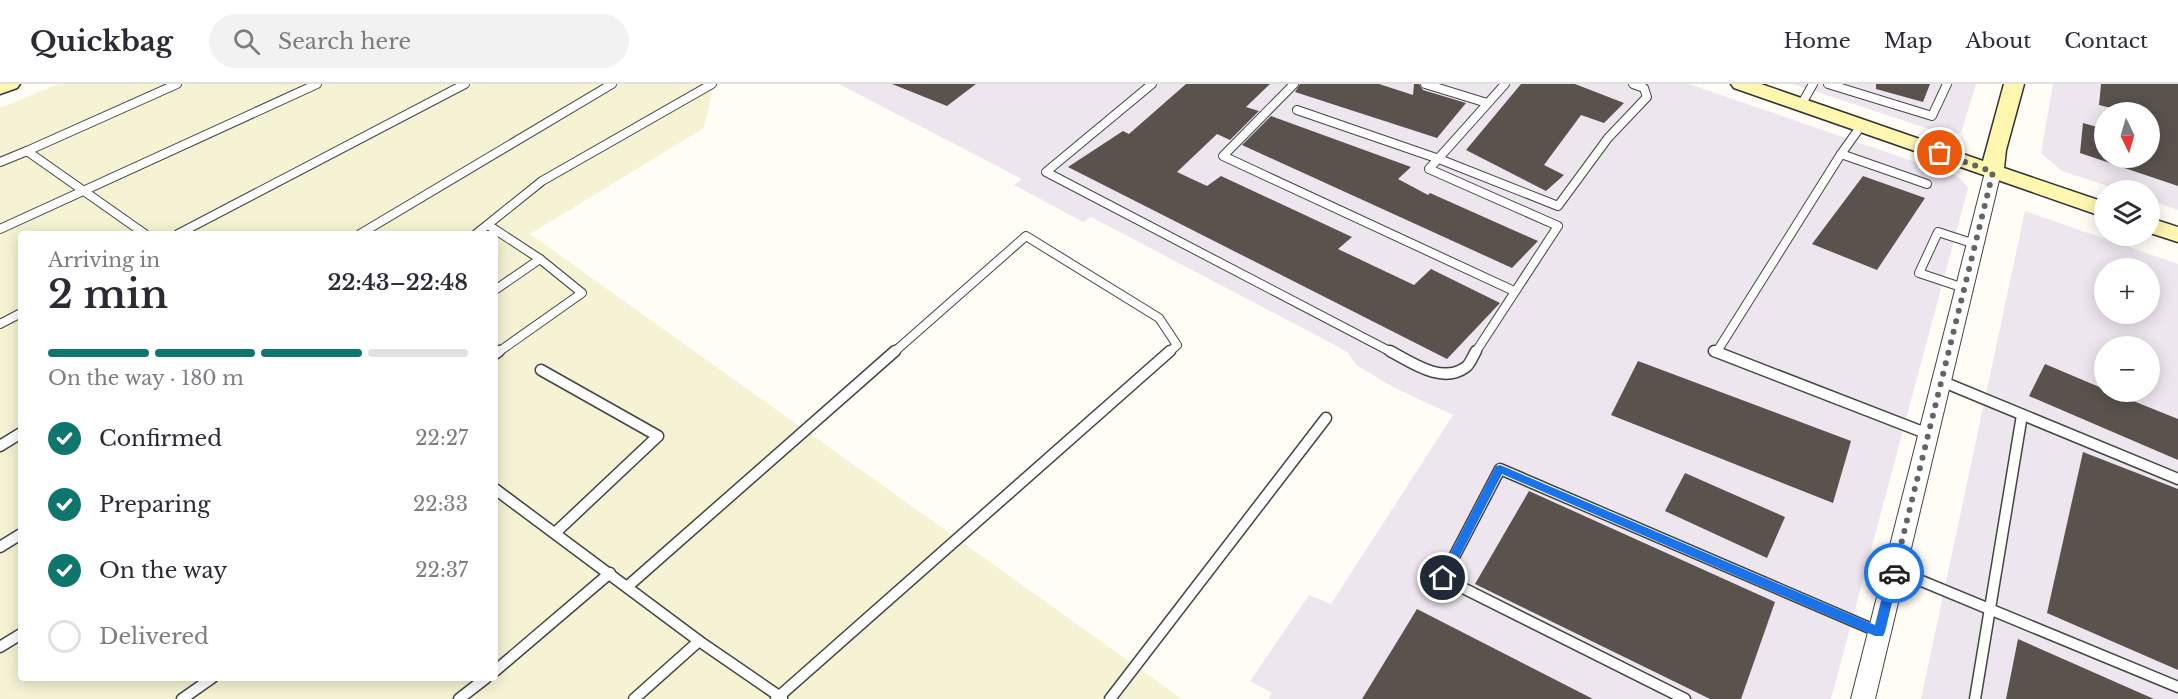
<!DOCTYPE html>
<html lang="en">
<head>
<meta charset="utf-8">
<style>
  body { margin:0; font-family:"Libre Baskerville",serif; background:#f2f2f3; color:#2b2b33; height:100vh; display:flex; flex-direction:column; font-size:22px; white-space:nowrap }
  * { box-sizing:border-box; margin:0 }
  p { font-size:20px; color:#7c7c81 }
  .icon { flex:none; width:33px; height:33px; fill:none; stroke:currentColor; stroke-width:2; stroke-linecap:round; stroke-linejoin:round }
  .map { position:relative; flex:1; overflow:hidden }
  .details { position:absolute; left:18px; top:147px; width:480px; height:450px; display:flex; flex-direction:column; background:#fff; border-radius:6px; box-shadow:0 3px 15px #0003 }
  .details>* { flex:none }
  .needle { width:39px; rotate:175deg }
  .fabs { position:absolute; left:2094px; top:18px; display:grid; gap:12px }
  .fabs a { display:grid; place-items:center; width:66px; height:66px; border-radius:50%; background:#fff; box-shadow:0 3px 15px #0003; font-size:30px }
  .pin { position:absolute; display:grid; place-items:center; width:51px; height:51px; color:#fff; margin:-26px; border:3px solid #fff; border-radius:50%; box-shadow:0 2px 6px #0007 }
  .courier { position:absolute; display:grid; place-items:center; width:60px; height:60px; margin:-30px; border:4px solid #1a73e8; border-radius:50%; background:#fff; color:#222; box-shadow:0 2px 8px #0007 }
  .headline em { font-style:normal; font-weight:600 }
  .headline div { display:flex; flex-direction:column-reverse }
  .headline { display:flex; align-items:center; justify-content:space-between; height:102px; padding:0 30px }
  h1 { font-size:39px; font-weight:600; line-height:45px }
  .bar { display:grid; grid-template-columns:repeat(4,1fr); gap:9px 6px; align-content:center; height:72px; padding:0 30px }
  .bar i { height:8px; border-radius:4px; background:#e1e1e2 }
  .bar .on { background:#0f766e }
  .bar p { grid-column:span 4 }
  ol { padding:0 30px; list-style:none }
  li { display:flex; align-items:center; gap:18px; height:66px }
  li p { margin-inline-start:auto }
  li .icon { padding:6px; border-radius:50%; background:#0f766e; color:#fff; stroke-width:4 }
  li:last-child { color:#7c7c81 }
  li i { width:33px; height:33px; border:3px solid #e1e1e2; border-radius:50% }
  header { display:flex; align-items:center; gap:36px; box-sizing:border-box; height:84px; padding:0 30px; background:#fff; border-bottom:2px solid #e1e1e2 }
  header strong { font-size:28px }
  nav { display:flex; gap:33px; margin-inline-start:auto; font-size:21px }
  .search { width:420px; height:54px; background:#f2f2f3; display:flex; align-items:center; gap:15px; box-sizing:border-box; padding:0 21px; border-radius:33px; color:#7c7c81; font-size:22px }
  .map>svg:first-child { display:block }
</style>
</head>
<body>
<header>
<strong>Quickbag</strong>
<div class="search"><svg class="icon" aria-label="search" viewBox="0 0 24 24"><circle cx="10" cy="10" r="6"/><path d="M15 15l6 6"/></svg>Search here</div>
<nav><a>Home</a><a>Map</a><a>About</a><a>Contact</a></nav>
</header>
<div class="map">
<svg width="2178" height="615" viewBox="0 0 2178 615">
  <rect width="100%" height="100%" fill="#fffdf5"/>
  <g fill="#eee6ef" fill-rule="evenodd">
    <polygon points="839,0 1689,0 1959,93 1968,104 1831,615 1269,615 1272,609 1250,597 1309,511 1331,520 1453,331 1395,304 1356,281 1348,269 1335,261 1091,133 1083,138 1014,101 1022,95"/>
    <polygon points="1793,0 1976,0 1961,49 1944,50"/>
    <path d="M2053,0H2178V126L2150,116V106H2120L2062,87L2041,69ZM2104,28H2150V74H2104Z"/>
    <path d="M2025,127L2178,180V615H1921ZM2104,184H2150V230H2104ZM2104,262H2150V308H2104Z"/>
  </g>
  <path fill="#f6f3d4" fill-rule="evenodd" d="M58,0H714L704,44L530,150L1182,615H0V24ZM21,150H495V594H21Z"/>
  <g fill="#5a524d">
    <polygon points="892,0 976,0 947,22"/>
    <polygon points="1186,0 1270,0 1246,23 1259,27 1230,56 1217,50 1177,88 1207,102 1221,92 1352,153 1338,165 1414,201 1431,185 1500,219 1447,275 1068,83 1123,47 1129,50"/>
    <polygon points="1300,0 1379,0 1413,11 1414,0 1419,0 1423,6 1466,19 1437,54 1295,8"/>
    <polygon points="1521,0 1575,0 1624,19 1604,39 1581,31 1544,81 1564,91 1546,107 1466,66"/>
    <polygon points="1876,0 1930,0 1923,18 1876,5"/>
    <polygon points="2101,0 2178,0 2178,102 2080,69 2083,39 2104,45 2104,74 2150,74 2150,28 2127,28 2099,21"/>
    <polygon points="1271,32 1411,83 1398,95 1428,111 1430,109 1538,157 1512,184 1242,61"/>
    <polygon points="1863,92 1925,114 1877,186 1812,160"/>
    <polygon points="1638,277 1851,357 1833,419 1611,331"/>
    <polygon points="2045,280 2104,305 2104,308 2111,308 2178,335 2178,376 2029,312"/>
    <polygon points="2083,368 2178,405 2178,586 2047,529"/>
    <polygon points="1685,389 1785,433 1767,474 1665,427"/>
    <polygon points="1529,407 1775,518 1741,615 1710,615 1475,500"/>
    <polygon points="1417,525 1593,615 1362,615"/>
    <polygon points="2018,555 2154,615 2006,615"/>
  </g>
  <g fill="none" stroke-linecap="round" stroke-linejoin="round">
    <defs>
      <g id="lane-far1">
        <polyline points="1152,0 1046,88 1393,269"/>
        <polyline points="1294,0 1223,72 1514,207"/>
        <polyline points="1425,0 1487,19"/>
        <polyline points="1828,0 1932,32 1947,0"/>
        <polyline points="1801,21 1813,0"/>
        <polyline points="1297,26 1439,75 1558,122 1608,54 1647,13 1644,4 1633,0"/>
        <polyline points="1861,42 1841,70 1927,100"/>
        <polyline points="0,78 27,67"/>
        <polyline points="488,141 540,175 495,206"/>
        <polyline points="0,145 317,0"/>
        <polyline points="145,150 27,67 177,0"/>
        <polyline points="178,150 465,0"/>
        <polyline points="360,150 612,0"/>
        <polyline points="476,150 542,97 712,0"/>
        <polyline points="1964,204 1919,189 1938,148 1975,160"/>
        <polyline points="0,240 21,229"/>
        <polyline points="497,269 582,209 540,175"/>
        <polyline points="893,269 1026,152 1159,234 1177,261 1168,269"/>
        <polyline points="1475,269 1558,142 1429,85 1505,0"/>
        <polyline points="1716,269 1841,70"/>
      </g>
      <g id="lane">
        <path d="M1390,267C1411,278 1442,301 1466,283C1470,280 1473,272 1476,267"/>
        <polyline points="1714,267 1928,350"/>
        <polyline points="495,270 499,267"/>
        <polyline points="541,286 658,352 555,449"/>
        <polyline points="1941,297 2178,395"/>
        <polyline points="0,362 21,349"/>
        <polyline points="495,405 699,557 782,614"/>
        <polyline points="0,463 21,450"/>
        <polyline points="1895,486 2178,603"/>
        <polyline points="628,502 895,267"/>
        <polyline points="0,563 21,550"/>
        <polyline points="495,587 610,489"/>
        <polyline points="182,615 212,594"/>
        <polyline points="459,615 486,594"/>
        <polyline points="634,615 699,557"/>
        <polyline points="776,615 1170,267"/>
        <polyline points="1110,615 1326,334"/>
        <polyline points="1685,615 1443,494 1500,385 1879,548"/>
        <polyline points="1975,615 2022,331"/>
      </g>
      <polygon id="street" points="1993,83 2001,88 1875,615 1851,615 1985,88"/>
      <g id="secondary">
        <polygon points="0,0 20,0 17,4 0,10"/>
        <polygon points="1731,0 1761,0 1983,77 2004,0 2024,0 2006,66 2004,84 2104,118 2104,133 1734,4"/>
        <polygon points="2150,134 2178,143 2178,158 2150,149"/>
      </g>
    </defs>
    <use href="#lane-far1" stroke="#444" stroke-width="10"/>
    <use href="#lane" stroke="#444" stroke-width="13"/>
    <use href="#street" stroke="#444" stroke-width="2"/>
    <use href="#secondary" stroke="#333" stroke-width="3"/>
    <use href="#lane-far1" stroke="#fff" stroke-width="8"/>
    <use href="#lane" stroke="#fff" stroke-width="10"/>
    <use href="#street" fill="#fff" fill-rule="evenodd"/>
    <use href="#secondary" fill="#fff6b0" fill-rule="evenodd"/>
  </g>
  <polygon fill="#1a73e8" points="1500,381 1875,541 1888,489 1894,485 1898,486 1899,489 1885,548 1883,552 1875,552 1502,390 1447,497 1439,497 1439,491 1496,382"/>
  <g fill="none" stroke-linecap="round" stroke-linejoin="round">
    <polyline stroke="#646461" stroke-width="6" stroke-dasharray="0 10.8" points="1894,489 1993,88 1940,69"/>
  </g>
</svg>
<div class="fabs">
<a><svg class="needle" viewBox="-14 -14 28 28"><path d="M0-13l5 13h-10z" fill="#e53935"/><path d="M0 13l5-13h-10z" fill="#7c7c81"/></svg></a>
<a><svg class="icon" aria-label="layers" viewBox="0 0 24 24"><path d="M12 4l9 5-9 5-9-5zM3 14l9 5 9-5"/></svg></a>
<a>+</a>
<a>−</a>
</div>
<div class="pin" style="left:1940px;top:69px;background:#ea580c"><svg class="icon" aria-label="bag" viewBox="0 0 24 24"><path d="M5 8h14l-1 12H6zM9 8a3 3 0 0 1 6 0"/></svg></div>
<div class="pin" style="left:1443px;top:494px;background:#1f2937"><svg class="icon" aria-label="home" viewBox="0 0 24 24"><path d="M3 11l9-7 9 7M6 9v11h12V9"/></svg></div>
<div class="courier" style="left:1894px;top:489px"><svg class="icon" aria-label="car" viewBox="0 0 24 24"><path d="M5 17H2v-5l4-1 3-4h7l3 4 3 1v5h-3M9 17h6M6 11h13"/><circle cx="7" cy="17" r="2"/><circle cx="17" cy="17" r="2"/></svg></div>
<section class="details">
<div class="headline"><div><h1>2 min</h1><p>Arriving in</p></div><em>22:43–22:48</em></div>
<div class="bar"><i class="on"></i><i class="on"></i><i class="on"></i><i></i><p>On the way · 180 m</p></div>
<ol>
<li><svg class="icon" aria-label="check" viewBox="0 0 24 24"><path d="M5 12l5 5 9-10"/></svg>Confirmed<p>22:27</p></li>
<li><svg class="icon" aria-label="check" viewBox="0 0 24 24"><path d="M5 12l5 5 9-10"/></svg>Preparing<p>22:33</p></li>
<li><svg class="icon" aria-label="check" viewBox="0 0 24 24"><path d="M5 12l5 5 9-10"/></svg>On the way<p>22:37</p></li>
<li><i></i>Delivered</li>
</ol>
</section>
</div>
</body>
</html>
